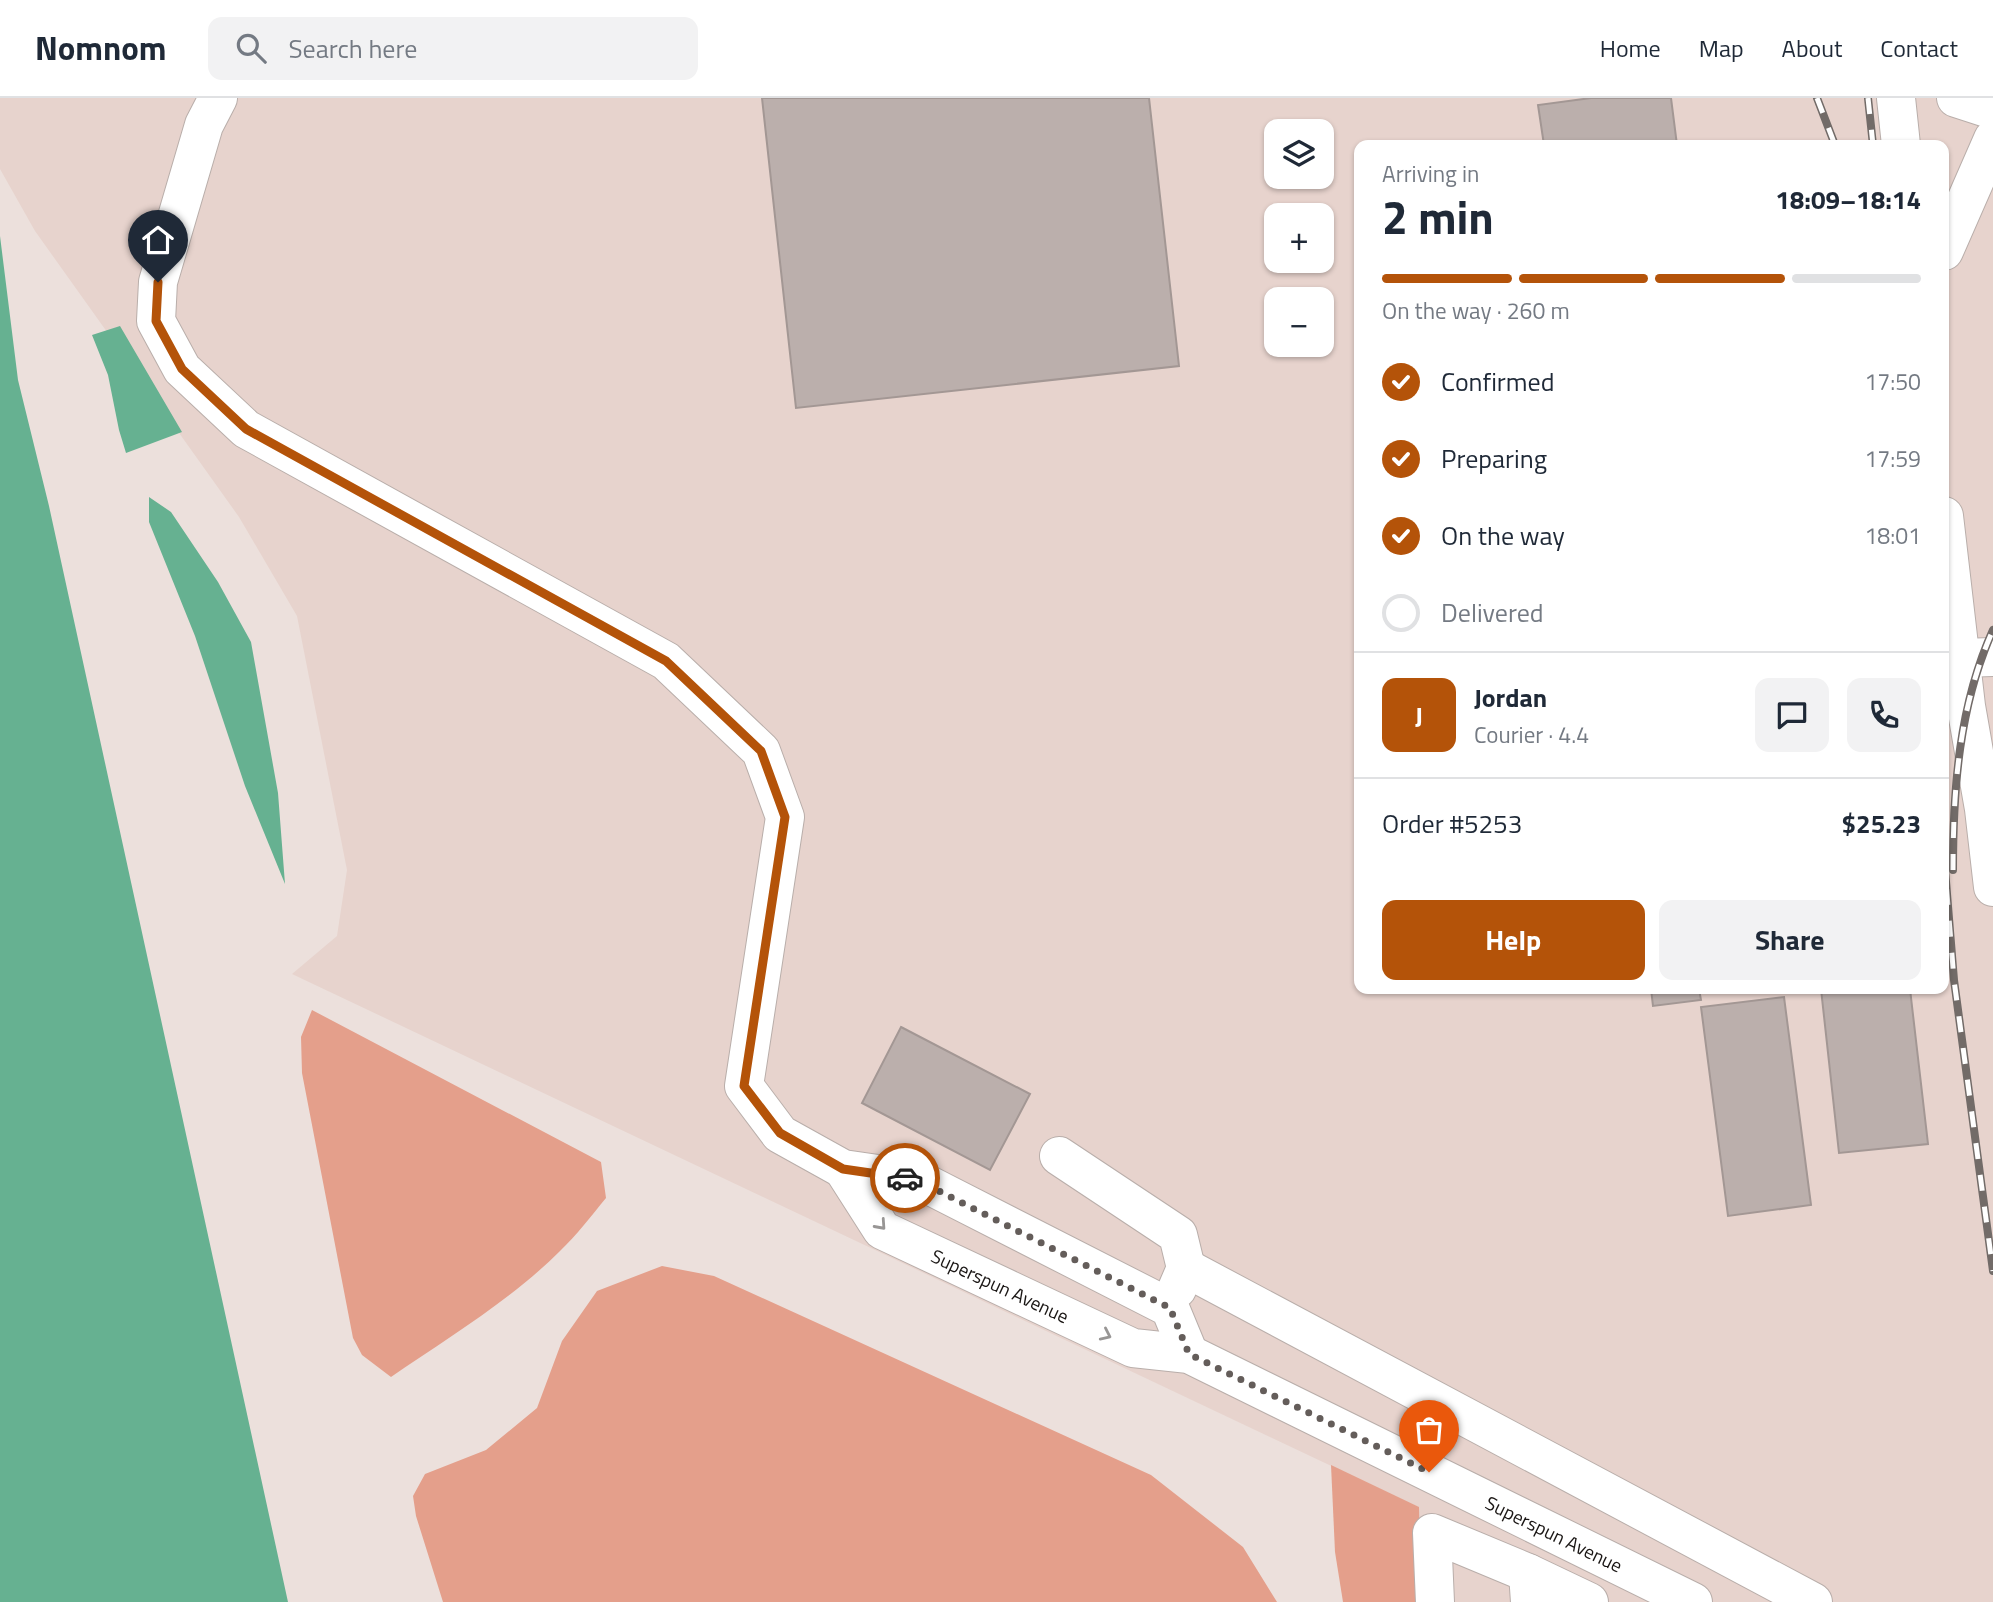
<!DOCTYPE html>
<html lang="en">
<head>
<meta charset="utf-8">
<style>
  body { margin:0; font-family:"Titillium Web",sans-serif; background:#f2f2f3; color:#1f2937; height:100vh; display:flex; flex-direction:column; font-size:26px; white-space:nowrap }
  * { box-sizing:border-box; margin:0 }
  p { font-size:23px; color:#747a83 }
  .icon { flex:none; width:38px; height:38px; fill:none; stroke:currentColor; stroke-width:2; stroke-linecap:round; stroke-linejoin:round }
  .map { position:relative; flex:1; overflow:hidden }
  .side { position:absolute; left:1354px; top:42px; width:595px; height:854px; display:flex; flex-direction:column; background:#fff; border-radius:14px; box-shadow:0 2px 5px #0004 }
  .side>* { flex:none }
  .tools { position:absolute; left:1264px; top:21px; display:grid; gap:14px }
  .tools a { display:grid; place-items:center; width:70px; height:70px; border-radius:14px; background:#fff; box-shadow:0 2px 5px #0004; font-size:35px }
  .pin { position:absolute; display:grid; place-items:center; width:60px; height:60px; color:#fff; margin:-72px -30px; border-radius:50% 50% 50% 0; rotate:-45deg; box-shadow:0 0 7px #0007 }
  .pin .icon { rotate:45deg }
  .courier { position:absolute; display:grid; place-items:center; width:70px; height:70px; margin:-35px; border:5px solid #b45309; border-radius:50%; background:#fff; color:#222; box-shadow:0 2px 9px #0007 }
  .summary em { font-style:normal; font-weight:700 }
  .summary div { display:flex; flex-direction:column-reverse }
  .summary { display:flex; align-items:center; justify-content:space-between; height:119px; padding:0 28px }
  h1 { font-size:46px; font-weight:700; line-height:52px }
  .bar { display:grid; grid-template-columns:repeat(4,1fr); gap:10px 7px; align-content:center; height:84px; padding:0 28px }
  .bar i { height:9px; border-radius:5px; background:#e0e1e3 }
  .bar .on { background:#b45309 }
  .bar p { grid-column:span 4 }
  .line { display:flex; align-items:center; gap:18px; padding:0 28px; border-top:2px solid #e0e1e3 }
  .line div { flex:1 }
  .round { display:grid; place-items:center; flex:none; width:74px; height:74px; border-radius:14px; background:#f2f2f3 }
  ol { padding:0 28px; list-style:none }
  li { display:flex; align-items:center; gap:21px; height:77px }
  li p { margin-inline-start:auto }
  li .icon { padding:7px; border-radius:50%; background:#b45309; color:#fff; stroke-width:4 }
  li:last-child { color:#747a83 }
  li i { width:38px; height:38px; border:4px solid #e0e1e3; border-radius:50% }
  .button { display:flex; gap:14px; margin-top:auto; padding:14px 28px }
  .button a { flex:1; height:80px; border-radius:14px; background:#b45309; color:#fff; font-size:28px; font-weight:700; line-height:80px; text-align:center }
  .button a+a { background:#f2f2f3; color:#1f2937 }
  header { display:flex; align-items:center; gap:42px; box-sizing:border-box; height:98px; padding:0 35px; background:#fff; border-bottom:2px solid #e0e1e3 }
  header strong { font-size:33px }
  nav { display:flex; gap:38px; margin-inline-start:auto; font-size:24px }
  .search { width:490px; height:63px; background:#f2f2f3; display:flex; align-items:center; gap:18px; box-sizing:border-box; padding:0 24px; border-radius:14px; color:#747a83; font-size:26px }
  .map>svg:first-child { display:block }
</style>
</head>
<body>
<header>
<strong>Nomnom</strong>
<div class="search"><svg class="icon" aria-label="search" viewBox="0 0 24 24"><circle cx="10" cy="10" r="6"/><path d="M15 15l6 6"/></svg>Search here</div>
<nav><a>Home</a><a>Map</a><a>About</a><a>Contact</a></nav>
</header>
<div class="map">
<svg width="1993" height="1504" viewBox="0 0 1993 1504">
  <rect width="100%" height="100%" fill="#ece0dc"/>
  <path fill="#e7d3cd" fill-rule="evenodd" d="M0,0H1993V1504H1421L1418,1409L292,876L337,838L347,772L297,518L239,419L35,133L0,71ZM1276,33H1321V79H1276ZM1360,47H1944V891H1360ZM1276,117H1321V163H1276ZM1276,201H1321V247H1276Z"/>
  <g fill="#e49f8b">
    <path d="M312,912L601,1064L606,1100C591,1118 577,1137 560,1153C511,1202 449,1239 391,1279L362,1257L353,1240L302,975L301,939Z"/>
    <polygon points="662,1168 714,1178 1151,1377 1243,1449 1277,1504 443,1504 416,1418 413,1398 425,1376 486,1352 537,1310 562,1243 597,1193"/>
    <polygon points="1331,1367 1419,1409 1421,1504 1343,1504 1335,1454"/>
  </g>
  <g fill="#66b191">
    <polygon points="0,138 18,282 49,408 288,1504 0,1504"/>
    <polygon points="120,228 182,334 126,355 119,332 108,277 92,237"/>
    <polygon points="149,399 171,414 218,484 251,544 278,695 285,786 245,688 195,538 149,424"/>
  </g>
  <g fill="#bbafac" stroke="#a39794" stroke-width="2">
    <polygon points="762,0 1149,0 1179,268 796,310"/>
    <polygon points="1591,0 1671,0 1677,47 1544,47 1538,7"/>
    <polygon points="1651,891 1699,891 1701,902 1653,908"/>
    <polygon points="1821,891 1910,891 1928,1046 1839,1055"/>
    <polygon points="1784,899 1811,1107 1728,1118 1701,909"/>
    <polygon points="901,929 1030,996 990,1072 862,1005"/>
  </g>
  <g fill="none" stroke-linecap="round" stroke-linejoin="round">
    <defs>
      <g id="minor">
        <polyline points="218,0 204,27 158,184 156,223 182,271 246,331 666,563 761,653 785,719 744,988 780,1036 843,1071 919,1082 1170,1210 1189,1256"/>
        <polyline points="1896,0 1901,47"/>
        <polyline points="1956,0 1993,12"/>
        <polyline points="1944,153 1993,41"/>
        <polyline points="1944,418 1966,608 1984,711 1993,789"/>
        <polyline points="1961,560 1993,559"/>
        <polyline points="1059,1058 1178,1137 1186,1170 1177,1191"/>
        <polyline points="843,1071 882,1132 1133,1250 1189,1256 1693,1504"/>
        <polyline points="1186,1170 1813,1504"/>
        <polyline points="1435,1504 1432,1435 1528,1475"/>
        <polyline points="1530,1504 1528,1475 1589,1504"/>
      </g>
    </defs>
    <use href="#minor" stroke="#b9aeaa" stroke-width="40"/>
    <use href="#minor" stroke="#fff" stroke-width="38"/>
    <defs>
      <g id="rail">
        <polyline points="1817,0 1835,47"/>
        <polyline points="1868,0 1873,47"/>
        <polyline points="1944,759 1954,882 1993,1173"/>
        <path d="M1953,772C1953,691 1959,607 1993,532"/>
      </g>
    </defs>
    <use href="#rail" stroke="#726b68" stroke-width="8"/>
    <use href="#rail" stroke="#fff" stroke-width="5" stroke-dasharray="16" stroke-linecap="butt"/>
  </g>
  <defs><path id="oneway-chevron" d="M-2-3.5L2.5 0L-2 3.5" fill="none" stroke-width="1.6" stroke-linecap="round" stroke-linejoin="round" transform="scale(1.75)"/></defs>
  <g stroke="#989695">
    <use href="#oneway-chevron" transform="translate(881 1127) rotate(48)"/>
    <use href="#oneway-chevron" transform="translate(1106 1237) rotate(25)"/>
  </g>
  <g fill="none" stroke-linecap="round" stroke-linejoin="round">
    <polyline stroke="#645d5a" stroke-width="7" stroke-dasharray="0 12.6" points="905,1080 919,1083 1170,1210 1189,1256 1429,1374"/>
    <polyline stroke="#b45309" stroke-width="9" points="158,184 156,223 182,271 246,331 666,563 761,653 785,719 744,988 780,1035 843,1071 905,1080"/>
  </g>
  <g text-anchor="middle" stroke-width="5" stroke-linejoin="round" paint-order="stroke">
    <g font-size="19" fill="#1a1614" stroke="#fff">
      <text transform="translate(1000 1188) rotate(25)" y="7">Superspun Avenue</text>
      <text transform="translate(1554 1436) rotate(26)" y="7">Superspun Avenue</text>
    </g>
  </g>
</svg>
<div class="tools">
<a><svg class="icon" aria-label="layers" viewBox="0 0 24 24"><path d="M12 4l9 5-9 5-9-5zM3 14l9 5 9-5"/></svg></a>
<a>+</a>
<a>−</a>
</div>
<div class="pin" style="left:1429px;top:1374px;background:#ea580c"><svg class="icon" aria-label="bag" viewBox="0 0 24 24"><path d="M5 8h14l-1 12H6zM9 8a3 3 0 0 1 6 0"/></svg></div>
<div class="pin" style="left:158px;top:184px;background:#1f2937"><svg class="icon" aria-label="home" viewBox="0 0 24 24"><path d="M3 11l9-7 9 7M6 9v11h12V9"/></svg></div>
<div class="courier" style="left:905px;top:1080px"><svg class="icon" aria-label="car" viewBox="0 0 24 24"><path d="M5 17H2v-5l4-1 3-4h7l3 4 3 1v5h-3M9 17h6M6 11h13"/><circle cx="7" cy="17" r="2"/><circle cx="17" cy="17" r="2"/></svg></div>
<section class="side">
<div class="summary"><div><h1>2 min</h1><p>Arriving in</p></div><em>18:09–18:14</em></div>
<div class="bar"><i class="on"></i><i class="on"></i><i class="on"></i><i></i><p>On the way · 260 m</p></div>
<ol>
<li><svg class="icon" aria-label="check" viewBox="0 0 24 24"><path d="M5 12l5 5 9-10"/></svg>Confirmed<p>17:50</p></li>
<li><svg class="icon" aria-label="check" viewBox="0 0 24 24"><path d="M5 12l5 5 9-10"/></svg>Preparing<p>17:59</p></li>
<li><svg class="icon" aria-label="check" viewBox="0 0 24 24"><path d="M5 12l5 5 9-10"/></svg>On the way<p>18:01</p></li>
<li><i></i>Delivered</li>
</ol>
<div class="line" style="height:126px"><b class="round" style="background:#b45309;color:#fff">J</b><div><b>Jordan</b><p>Courier · 4.4</p></div><a class="round"><svg class="icon" aria-label="chat" viewBox="0 0 24 24"><path d="M4 5h16v11H9l-5 4z"/></svg></a><a class="round"><svg class="icon" aria-label="phone" viewBox="0 0 24 24"><path d="M5 4h4l2 5-3 2q2 4 5 5l2-3 5 2v4C11 20 4 13 5 4z"/></svg></a></div>
<div class="line" style="height:91px"><div>Order #5253</div><b>$25.23</b></div>
<div class="button"><a>Help</a><a>Share</a></div>
</section>
</div>
</body>
</html>
